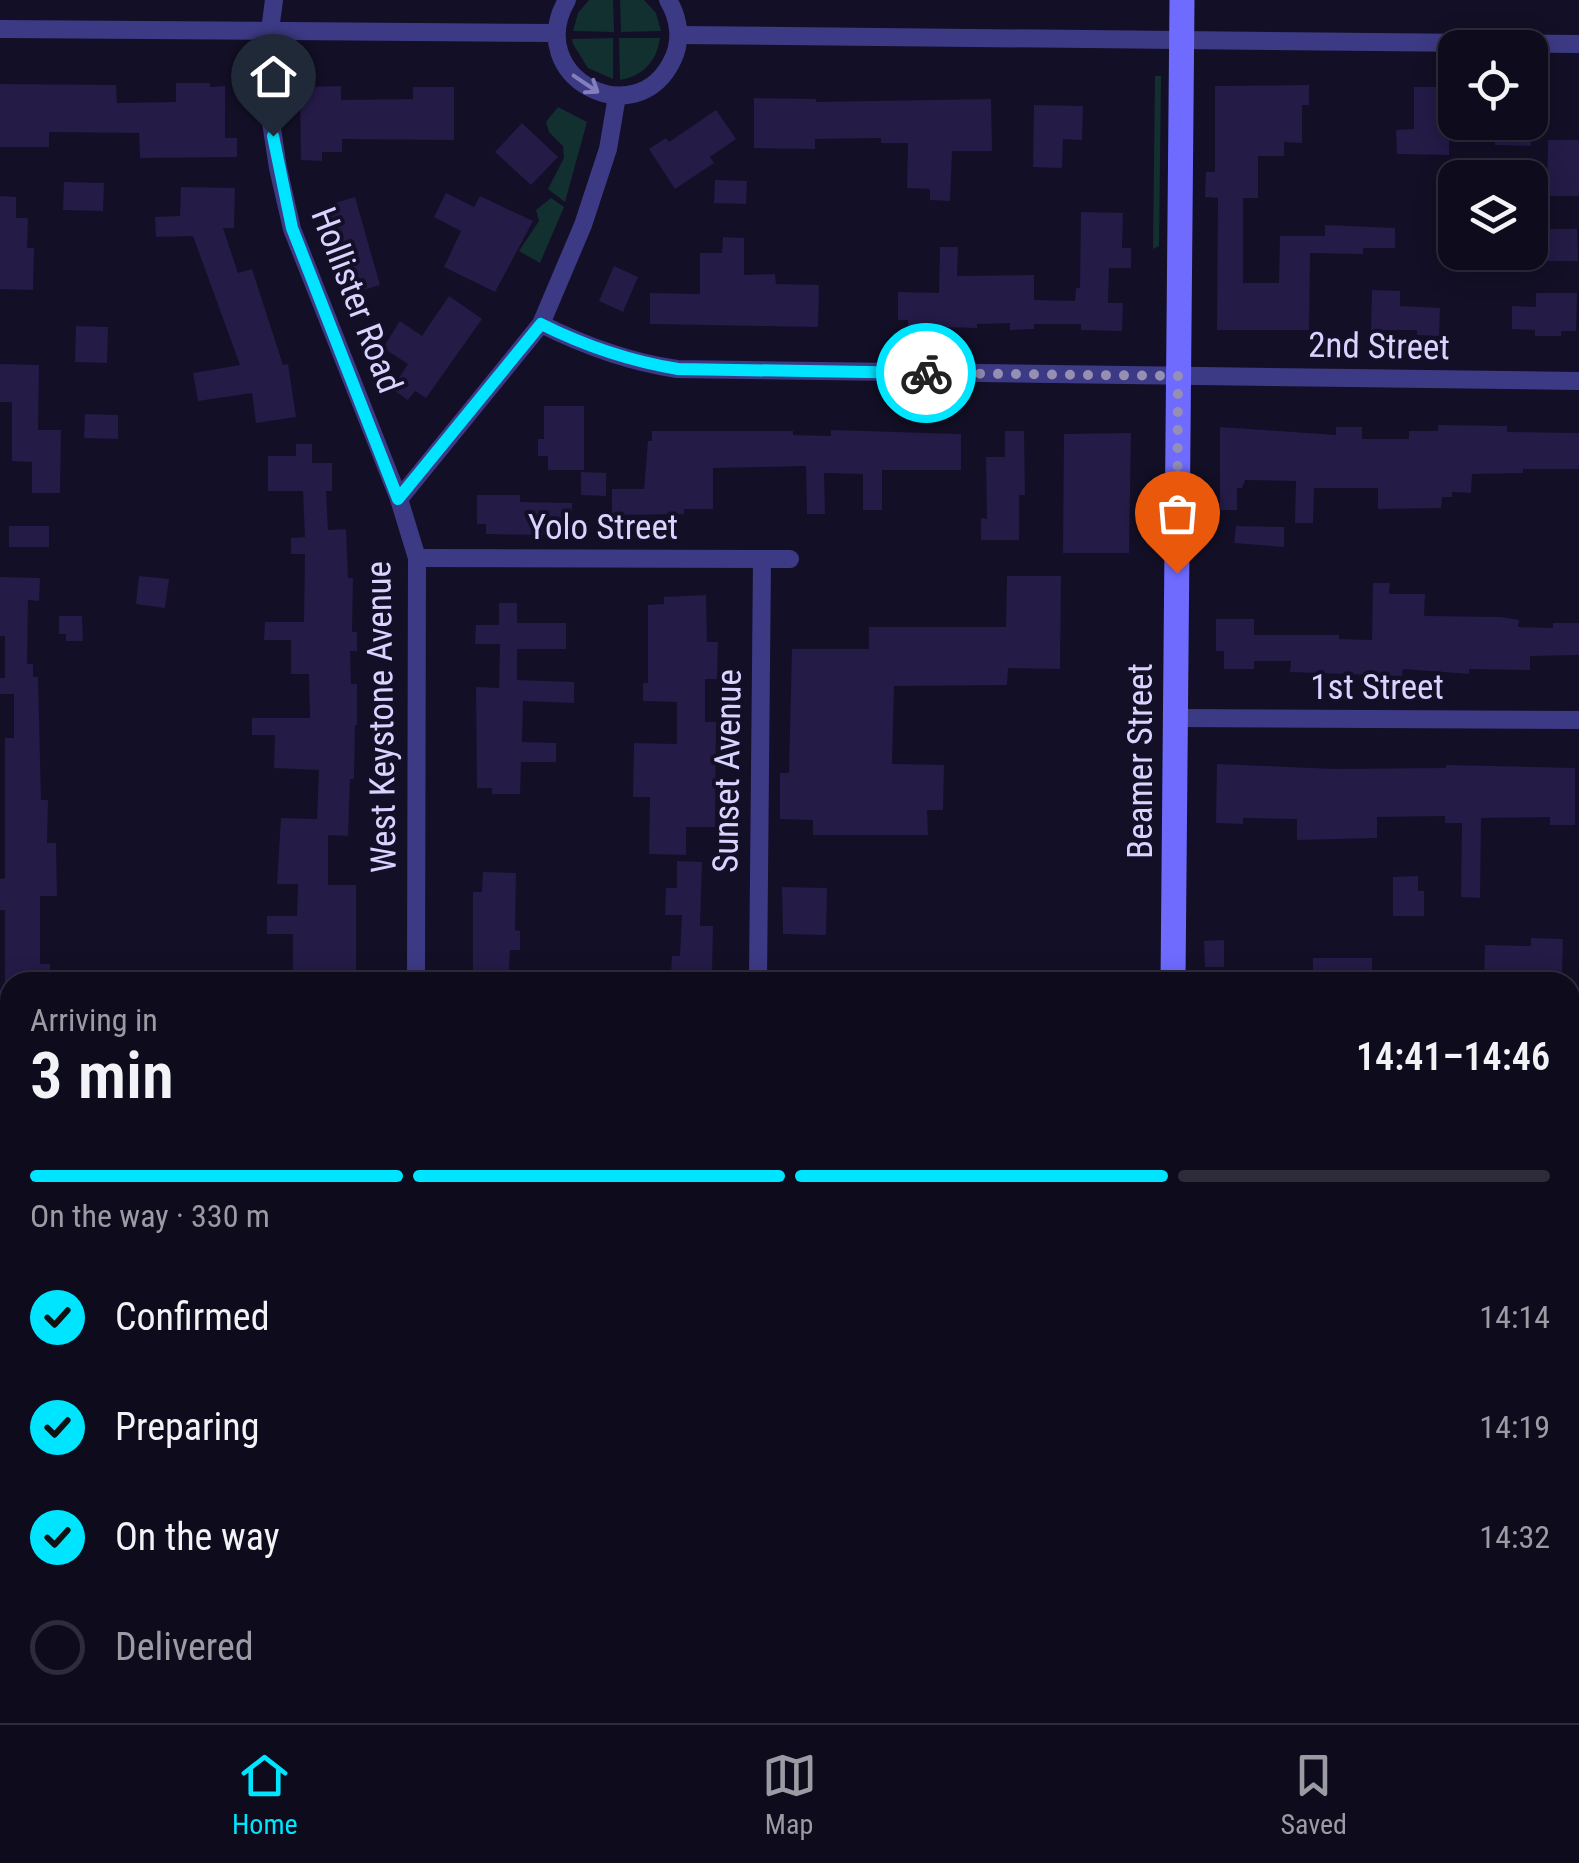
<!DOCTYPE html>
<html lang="en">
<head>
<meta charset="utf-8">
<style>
  body { margin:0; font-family:"Roboto Condensed",sans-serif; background:#171425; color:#f1f3f6; height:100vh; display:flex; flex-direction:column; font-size:38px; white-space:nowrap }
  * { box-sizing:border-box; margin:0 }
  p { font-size:32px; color:#9b9ba3 }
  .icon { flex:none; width:55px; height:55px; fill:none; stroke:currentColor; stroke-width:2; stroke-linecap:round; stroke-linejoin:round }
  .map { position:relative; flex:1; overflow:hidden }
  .sheet { position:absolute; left:0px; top:972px; width:1580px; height:752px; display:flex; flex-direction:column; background:#0e0b1c; border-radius:30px 30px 0 0; box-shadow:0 5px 25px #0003,0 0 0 2px #2e2b3b }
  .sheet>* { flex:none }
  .tools { position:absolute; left:1438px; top:30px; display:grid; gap:20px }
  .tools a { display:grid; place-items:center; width:110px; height:110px; border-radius:20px; background:#0e0b1c; box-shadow:0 5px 25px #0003,0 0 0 2px #2e2b3b; font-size:50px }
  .pin { position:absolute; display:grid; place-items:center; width:85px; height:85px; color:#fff; margin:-102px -42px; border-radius:50% 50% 50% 0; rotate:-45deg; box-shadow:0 0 10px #0007 }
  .pin .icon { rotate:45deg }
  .courier { position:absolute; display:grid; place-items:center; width:100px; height:100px; margin:-50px; border:8px solid #00e5ff; border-radius:50%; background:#fff; color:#222; box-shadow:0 2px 12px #0007 }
  .head em { font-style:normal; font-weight:600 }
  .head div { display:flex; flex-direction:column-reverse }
  .head { display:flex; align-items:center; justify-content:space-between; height:170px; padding:0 30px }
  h1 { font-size:65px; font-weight:600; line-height:75px }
  .bar { display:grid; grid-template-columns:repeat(4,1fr); gap:15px 10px; align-content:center; height:120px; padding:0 30px }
  .bar i { height:12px; border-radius:8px; background:#2e2b3b }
  .bar .current { background:#00e5ff }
  .bar p { grid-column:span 4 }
  ol { padding:0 30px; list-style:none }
  li { display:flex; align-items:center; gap:30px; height:110px }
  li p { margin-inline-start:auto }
  li .icon { padding:10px; border-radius:50%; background:#00e5ff; color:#111; stroke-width:4 }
  li:last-child { color:#9b9ba3 }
  li i { width:55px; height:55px; border:5px solid #2e2b3b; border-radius:50% }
  .tab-bar { display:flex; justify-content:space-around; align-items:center; height:140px; border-top:2px solid #2e2b3b; background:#0e0b1c; font-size:28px; color:#9b9ba3 }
  .tab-bar a { display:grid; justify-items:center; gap:5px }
  .tab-bar .current { color:#00e5ff }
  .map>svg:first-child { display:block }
</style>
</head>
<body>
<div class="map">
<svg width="1579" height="1723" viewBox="0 0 1579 1723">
  <rect width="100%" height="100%" fill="#130f26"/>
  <g fill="#12302f">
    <polygon points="589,0 613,0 614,32 573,31 578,13"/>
    <polygon points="620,0 644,0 656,13 661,31 621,32"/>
    <polygon points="613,38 613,79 588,68 573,44 572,39"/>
    <path d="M619,38H660C657,61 643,76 620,80Z"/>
    <polygon points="1155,76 1161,76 1159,246 1153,249"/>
    <polygon points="558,107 587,122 565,202 548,189 564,158 563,146 549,132 546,122"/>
    <polygon points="551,198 564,207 540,263 519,251 539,221 536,210"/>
  </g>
  <g fill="#241b47">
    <polygon points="176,83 210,83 210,87 225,86 225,138 237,138 237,157 140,158 139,133 49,132 49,147 0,147 0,84 116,85 117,103 176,102"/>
    <polygon points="1309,85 1309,105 1302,105 1302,143 1284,142 1284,156 1258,156 1258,198 1243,198 1243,283 1279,283 1280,236 1325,236 1325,225 1395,228 1395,248 1363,248 1363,254 1310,253 1309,330 1217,330 1218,198 1205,197 1206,172 1215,172 1215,86"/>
    <polygon points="341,86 341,100 413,99 413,87 454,87 454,140 342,139 342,152 322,152 322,161 301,160 300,87"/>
    <polygon points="1414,87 1455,87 1455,107 1449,107 1449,155 1397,154 1396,130 1414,129"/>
    <polygon points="754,98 816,99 816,102 991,99 992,151 952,151 950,201 930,200 930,189 907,188 908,143 881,143 881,138 815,139 815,149 754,148"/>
    <polygon points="1034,105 1083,106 1082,140 1063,139 1062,168 1033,167"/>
    <polygon points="716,110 736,139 710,157 714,163 675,189 649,149 666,138 669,142"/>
    <polygon points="1496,122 1522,122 1522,126 1531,126 1531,146 1495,145"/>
    <polygon points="522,123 558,157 531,185 495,152"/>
    <polygon points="1548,140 1579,140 1579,196 1547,196"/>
    <polygon points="715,180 747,181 746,204 714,203"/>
    <polygon points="64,182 104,183 103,211 63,210"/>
    <polygon points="181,187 235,188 234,228 223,228 238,273 252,269 283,365 288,364 296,417 256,423 252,393 198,401 193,373 240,365 193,236 156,237 155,217 180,216"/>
    <polygon points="446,193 474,207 480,196 533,221 495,292 444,267 461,231 434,217"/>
    <polygon points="0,196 16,197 16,218 28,218 27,248 34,248 33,290 0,289"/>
    <polygon points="355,197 380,285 350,294 325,206"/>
    <polygon points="1081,212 1123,213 1122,248 1131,248 1131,268 1109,268 1108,303 1123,303 1122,331 1081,330 1081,324 1034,324 1034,329 1010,330 1010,323 977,324 977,328 908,326 908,320 898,320 898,292 939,293 940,247 958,247 957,276 1034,275 1034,300 1075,301 1076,288 1080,288"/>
    <polygon points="1530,229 1577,229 1578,261 1536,261 1536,252 1530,252"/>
    <polygon points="723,237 744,238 744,275 775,274 776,284 819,285 818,327 650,324 650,293 700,294 700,253 722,253"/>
    <polygon points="614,266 638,277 623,312 599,301"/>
    <polygon points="1372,290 1400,291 1400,306 1440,308 1439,336 1417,335 1417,330 1371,330"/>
    <polygon points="1536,293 1577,293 1576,331 1561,331 1561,336 1535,336 1535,330 1512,329 1512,306 1536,307"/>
    <polygon points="449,296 482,319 426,398 415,391 408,400 392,389 408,364 383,348 400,321 422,336"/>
    <polygon points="76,326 108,327 107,363 75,362"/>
    <polygon points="0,364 39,365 38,430 61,430 60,493 32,493 32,462 12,461 12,402 0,402"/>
    <polygon points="544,406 584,406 584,470 548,470 548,456 538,456 538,439 544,439"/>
    <polygon points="85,414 118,415 118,439 84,438"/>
    <polygon points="1438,425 1507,426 1507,432 1579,433 1579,469 1523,469 1523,473 1472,474 1471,493 1452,492 1452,497 1442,497 1441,508 1378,509 1378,488 1314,488 1313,523 1295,523 1296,481 1245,480 1242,488 1237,488 1237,510 1220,510 1220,427 1336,435 1336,427 1362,427 1362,439 1409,439 1409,431 1438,431"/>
    <polygon points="831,430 961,434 961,470 882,470 882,510 863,510 863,474 824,473 825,514 807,514 806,466 713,468 713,509 684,509 684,514 612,515 612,489 644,489 648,441 652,441 652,431 793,431 793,435 831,436"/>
    <polygon points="1005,431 1024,431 1025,495 1019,495 1019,540 981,540 981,518 987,519 986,457 1005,457"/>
    <polygon points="1131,433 1129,553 1063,553 1064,434"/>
    <polygon points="296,444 312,444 312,463 332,463 332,491 326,491 328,530 346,529 348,578 353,578 352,632 357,632 357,651 350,651 351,684 357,684 357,725 355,725 354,779 350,779 348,836 328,835 328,885 356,885 356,971 314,971 314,982 297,982 297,970 293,970 293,934 267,934 267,916 297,916 298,884 277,884 281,818 317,819 319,770 274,768 275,735 252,735 252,718 310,718 309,674 291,674 291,640 264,640 265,622 304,622 305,554 291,554 291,538 305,537 303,491 268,491 268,456 296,456"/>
    <polygon points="581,472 606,473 606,496 581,495"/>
    <polygon points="477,495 520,495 520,502 572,503 572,525 543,524 543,535 486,534 486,524 477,524"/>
    <rect x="9" y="526" width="40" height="21"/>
    <polygon points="1236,526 1284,527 1284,547 1234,543"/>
    <polygon points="139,576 169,579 165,608 136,604"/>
    <polygon points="1007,576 1061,576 1060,669 1008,668 1007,685 894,686 892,764 944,765 943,810 927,810 928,835 813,835 813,820 780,819 780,773 789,773 792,649 869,649 869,627 1006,627"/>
    <polygon points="0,577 40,578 39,601 28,600 27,664 33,664 33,677 38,677 41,800 48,800 47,843 56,843 57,896 40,896 40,964 50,964 50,982 5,982 5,910 0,910 0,879 5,878 5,738 14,738 14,694 0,694 0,678 5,678 5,636 0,636"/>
    <polygon points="1373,583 1390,583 1389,594 1425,594 1424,616 1501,617 1519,620 1518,627 1553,628 1553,623 1579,623 1579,655 1530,656 1530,670 1469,669 1469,674 1403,669 1402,676 1290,672 1291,661 1254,661 1254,669 1224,669 1224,651 1216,651 1216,619 1254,619 1254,635 1339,635 1339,639 1372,640"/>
    <polygon points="706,595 707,642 718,642 717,679 705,679 705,722 716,722 715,827 686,827 686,855 649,854 650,797 633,797 634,743 677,744 677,702 643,701 643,683 648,683 648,605 664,604 664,597"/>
    <polygon points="499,603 517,603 517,623 566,623 566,649 517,649 517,680 574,682 574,703 523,701 522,742 556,743 556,762 521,762 520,794 492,794 492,788 477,788 476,687 499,688 500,644 475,644 476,625 499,625"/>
    <polygon points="59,616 82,616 83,641 66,641 66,634 59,634"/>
    <polygon points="1217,764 1336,769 1446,768 1446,765 1575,768 1575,825 1550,825 1550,817 1481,818 1480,898 1461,897 1462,823 1445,823 1445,816 1377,817 1377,838 1297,840 1297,819 1243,818 1243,824 1216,823"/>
    <polygon points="677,861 702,862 700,926 713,926 712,975 671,974 672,956 680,956 682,915 665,915 666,888 677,888"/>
    <polygon points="483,872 516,873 515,930 520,931 520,950 510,950 508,982 473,982 473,892 482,892"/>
    <polygon points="1418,876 1418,891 1424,891 1424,916 1393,916 1393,877"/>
    <polygon points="782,887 827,888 826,935 783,934"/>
    <polygon points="1531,938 1563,939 1562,974 1518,973 1518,982 1484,982 1485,945 1531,946"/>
    <polygon points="1224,940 1224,967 1205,967 1204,941"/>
    <rect x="1313" y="958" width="59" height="24"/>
  </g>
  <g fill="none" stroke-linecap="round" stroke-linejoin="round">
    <g stroke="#3d3a85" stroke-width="18">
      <polyline points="274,0 266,60 268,103 278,168 292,229 399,499"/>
      <path d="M567,0C522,77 637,137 673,59C682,40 679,18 668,0"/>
      <polyline points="0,29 556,33"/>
      <polyline points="679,35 1579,44"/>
      <path d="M541,324C585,346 629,362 677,369L1579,381"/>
      <polyline points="417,558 790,559"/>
      <polyline points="1175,718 1579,720"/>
      <polyline points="416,982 417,558 399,499 541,324 583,225 608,149 617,96"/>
      <polyline points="758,982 762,560"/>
      <polyline points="1570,1466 1579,1466"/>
      <polyline points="0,1571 10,1571"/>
      <polyline points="549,1723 549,1715"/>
      <polyline points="1539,1723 1539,1715"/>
    </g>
    <g stroke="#6f6bff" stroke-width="25">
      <polyline points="1173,982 1182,0"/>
      <polyline points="0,1123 10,1124"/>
      <polyline points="1570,1138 1579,1138"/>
      <polyline points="1169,1715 1169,1723"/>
    </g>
  </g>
  <defs><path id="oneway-shaft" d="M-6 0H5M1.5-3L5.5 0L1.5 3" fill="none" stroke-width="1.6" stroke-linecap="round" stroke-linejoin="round" transform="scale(2.5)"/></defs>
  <use stroke="#837fbc" href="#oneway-shaft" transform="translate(586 84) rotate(34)"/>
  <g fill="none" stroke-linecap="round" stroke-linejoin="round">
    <polyline stroke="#948fb3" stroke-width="10" stroke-dasharray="0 18" points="926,373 1178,376 1177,573"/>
    <path stroke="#00e5ff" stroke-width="12" d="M273,136L292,228L398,499L541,324C585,346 629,361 678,369L926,373"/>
  </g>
  <g text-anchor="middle" stroke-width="8" stroke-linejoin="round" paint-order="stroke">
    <g font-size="35" fill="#d9d4ff" stroke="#130f26">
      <text transform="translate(357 300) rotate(69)" y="12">Hollister Road</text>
      <text transform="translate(1379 346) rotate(1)" y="12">2nd Street</text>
      <text x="603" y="539">Yolo Street</text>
      <text x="1377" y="699">1st Street</text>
      <text transform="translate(381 717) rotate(-91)" y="12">West Keystone Avenue</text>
      <text transform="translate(1140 761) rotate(-90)" y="12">Beamer Street</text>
      <text transform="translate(727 771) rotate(-89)" y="12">Sunset Avenue</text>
    </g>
  </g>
</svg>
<div class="tools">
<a><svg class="icon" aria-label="locate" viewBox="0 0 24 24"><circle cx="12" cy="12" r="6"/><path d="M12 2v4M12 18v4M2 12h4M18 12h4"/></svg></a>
<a><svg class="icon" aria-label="layers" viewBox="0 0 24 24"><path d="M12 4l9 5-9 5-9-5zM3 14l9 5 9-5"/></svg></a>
</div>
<div class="pin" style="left:1177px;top:573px;background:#ea580c"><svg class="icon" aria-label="bag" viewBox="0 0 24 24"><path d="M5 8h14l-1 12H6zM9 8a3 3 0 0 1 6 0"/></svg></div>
<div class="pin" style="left:273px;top:136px;background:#1f2937"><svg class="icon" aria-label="home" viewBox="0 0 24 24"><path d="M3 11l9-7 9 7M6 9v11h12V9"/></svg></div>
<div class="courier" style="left:926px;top:373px"><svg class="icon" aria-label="bike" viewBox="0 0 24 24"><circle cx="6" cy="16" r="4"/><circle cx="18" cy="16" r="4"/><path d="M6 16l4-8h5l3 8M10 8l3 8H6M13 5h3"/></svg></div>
<section class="sheet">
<div class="head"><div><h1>3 min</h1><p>Arriving in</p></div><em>14:41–14:46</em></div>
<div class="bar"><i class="current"></i><i class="current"></i><i class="current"></i><i></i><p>On the way · 330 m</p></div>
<ol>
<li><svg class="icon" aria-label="check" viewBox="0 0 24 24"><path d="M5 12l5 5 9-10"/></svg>Confirmed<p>14:14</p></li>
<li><svg class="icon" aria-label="check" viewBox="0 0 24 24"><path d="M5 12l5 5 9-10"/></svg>Preparing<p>14:19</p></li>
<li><svg class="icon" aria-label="check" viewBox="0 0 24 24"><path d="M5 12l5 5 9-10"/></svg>On the way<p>14:32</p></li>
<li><i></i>Delivered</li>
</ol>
</section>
</div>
<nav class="tab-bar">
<a class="current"><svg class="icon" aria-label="home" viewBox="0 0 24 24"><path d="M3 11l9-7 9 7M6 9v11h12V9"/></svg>Home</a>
<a><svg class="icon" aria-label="map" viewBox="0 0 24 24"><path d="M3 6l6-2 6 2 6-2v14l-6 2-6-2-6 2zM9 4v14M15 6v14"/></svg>Map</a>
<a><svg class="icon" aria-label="saved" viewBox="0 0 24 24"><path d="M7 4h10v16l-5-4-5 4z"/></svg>Saved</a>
</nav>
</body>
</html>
